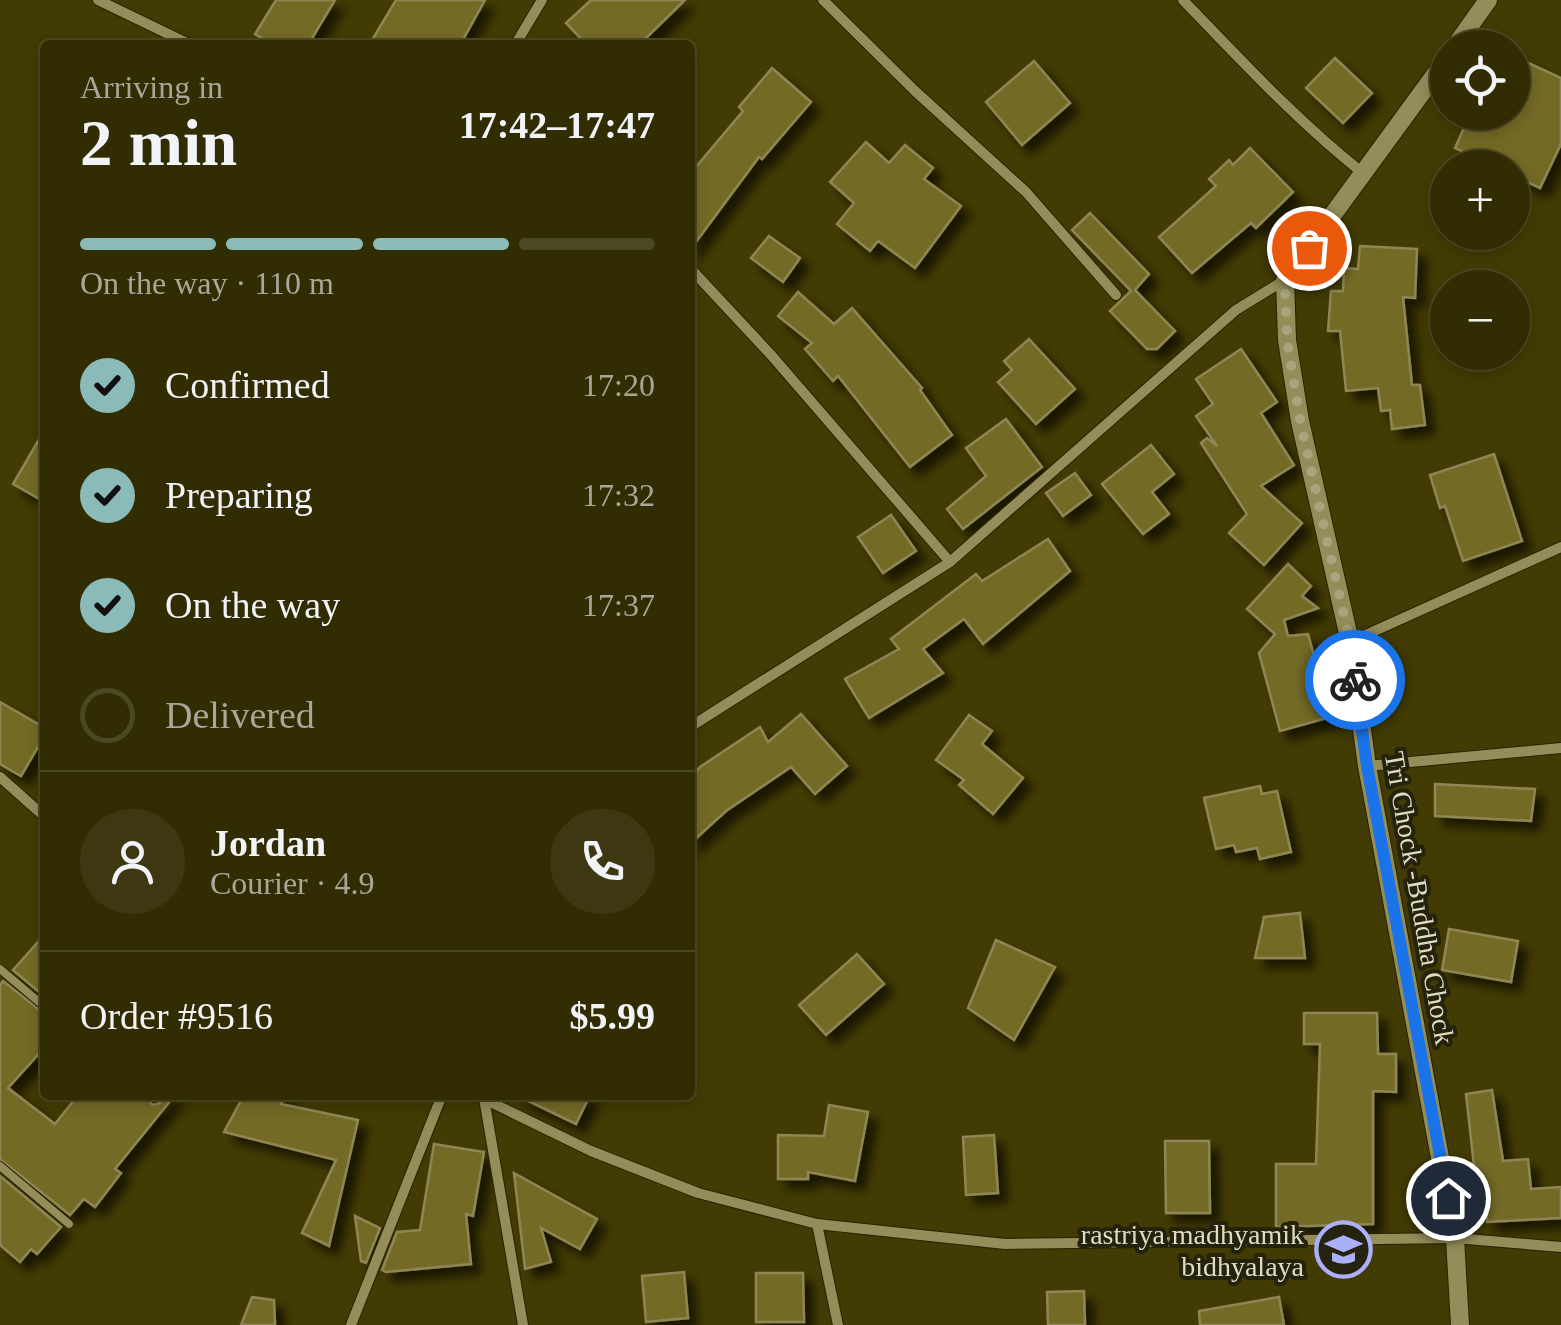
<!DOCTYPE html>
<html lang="en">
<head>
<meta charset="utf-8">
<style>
  body { margin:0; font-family:Georgia,serif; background:#3d3811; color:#f1f3f6; height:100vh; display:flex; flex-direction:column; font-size:38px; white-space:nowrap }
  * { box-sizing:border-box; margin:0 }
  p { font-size:32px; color:#a8a799 }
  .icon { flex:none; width:55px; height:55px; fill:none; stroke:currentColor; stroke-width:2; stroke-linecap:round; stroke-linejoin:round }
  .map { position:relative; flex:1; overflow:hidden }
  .details { position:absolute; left:40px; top:40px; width:655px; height:1060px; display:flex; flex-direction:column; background:#322c02; border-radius:10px; box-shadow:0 5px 15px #0003,0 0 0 2px #4d4824 }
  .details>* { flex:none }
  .tools { position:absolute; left:1430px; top:30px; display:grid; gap:20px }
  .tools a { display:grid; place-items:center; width:100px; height:100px; border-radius:50%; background:#322c02; box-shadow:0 5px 15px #0003,0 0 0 2px #4d4824; font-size:50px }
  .pin { position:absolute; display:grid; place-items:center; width:85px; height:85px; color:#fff; margin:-42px; border:5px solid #fff; border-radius:50%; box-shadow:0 2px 10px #0007 }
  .courier { position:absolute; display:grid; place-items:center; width:100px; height:100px; margin:-50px; border:8px solid #1a73e8; border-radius:50%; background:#fff; color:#222; box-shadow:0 2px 12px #0007 }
  .overview em { font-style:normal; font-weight:700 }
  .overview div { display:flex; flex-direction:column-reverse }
  .overview { display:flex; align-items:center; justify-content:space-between; height:170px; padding:0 40px }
  h1 { font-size:65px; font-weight:700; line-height:75px }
  .bar { display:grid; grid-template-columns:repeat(4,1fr); gap:15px 10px; align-content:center; height:120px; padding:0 40px }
  .bar i { height:12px; border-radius:8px; background:#4d4824 }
  .bar .active { background:#8bbbb9 }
  .bar p { grid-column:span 4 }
  .line { display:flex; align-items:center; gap:25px; padding:0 40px; border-top:2px solid #4d4824 }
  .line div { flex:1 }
  .round { display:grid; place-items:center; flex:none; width:105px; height:105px; border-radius:52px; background:#3d3811 }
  ol { padding:0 40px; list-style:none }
  li { display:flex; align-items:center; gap:30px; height:110px }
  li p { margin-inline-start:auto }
  li .icon { padding:10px; border-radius:50%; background:#8bbbb9; color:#111; stroke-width:4 }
  li:last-child { color:#a8a799 }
  li i { width:55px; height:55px; border:5px solid #4d4824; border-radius:50% }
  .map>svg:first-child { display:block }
</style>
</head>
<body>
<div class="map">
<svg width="1561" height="1325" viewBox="0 0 1561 1325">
  <defs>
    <filter id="shadow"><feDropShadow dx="9" dy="9" stdDeviation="5" flood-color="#0009"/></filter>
  </defs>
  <rect width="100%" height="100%" fill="#423b03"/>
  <g fill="#736a26" stroke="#8e8754" stroke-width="2.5" filter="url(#shadow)">
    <polygon points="276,0 335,0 308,45 273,45 255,34"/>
    <polygon points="396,0 485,0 460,45 369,45"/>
    <polygon points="591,0 685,0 639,45 587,45 566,23"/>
    <polygon points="1335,58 1372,93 1343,123 1306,88"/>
    <polygon points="1522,60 1561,78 1561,144 1540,188 1512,175 1512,168 1496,168 1455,148 1471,112 1512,112 1512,81"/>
    <polygon points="1034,61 1070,103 1022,145 986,102"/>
    <polygon points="772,68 811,102 762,159 759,157 690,250 690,174 743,111 739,107"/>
    <polygon points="866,142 889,163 905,145 933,168 924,179 961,206 915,268 878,241 870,251 837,224 854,203 830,182"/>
    <polygon points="1250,148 1293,192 1256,228 1251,223 1192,273 1159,237 1216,186 1209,179 1229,160 1233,165"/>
    <polygon points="1090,213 1149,274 1135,290 1175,331 1157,349 1147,349 1110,311 1131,291 1072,230"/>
    <polygon points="769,236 800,258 783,282 751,258"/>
    <polygon points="1360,246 1417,249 1415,298 1403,297 1412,385 1420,385 1425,425 1392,429 1390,410 1381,411 1378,388 1346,391 1340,331 1328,331 1331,291 1343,291 1344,268 1358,269"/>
    <polygon points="798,292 834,324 852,308 922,388 920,390 952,435 910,467 838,376 833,381 805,349 812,343 778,316"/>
    <polygon points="1029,339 1075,389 1036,424 998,382 1012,370 1004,361"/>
    <polygon points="1241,349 1277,402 1261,413 1294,465 1261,486 1302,523 1264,565 1229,533 1247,514 1201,443 1207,438 1217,446 1196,416 1213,404 1196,379"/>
    <polygon points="1006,419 1042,467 963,529 947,509 986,476 966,448"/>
    <polygon points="45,429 45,502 13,484"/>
    <polygon points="1151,445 1174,474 1152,492 1169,514 1143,534 1102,484"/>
    <polygon points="1494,454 1522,541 1463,561 1445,506 1440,508 1430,475"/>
    <polygon points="1075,473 1091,495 1063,516 1046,493"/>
    <polygon points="891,515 916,551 883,573 858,537"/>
    <polygon points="1048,539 1070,571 983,644 964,619 923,649 943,673 869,718 845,679 899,649 891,639 976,574 982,581"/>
    <polygon points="1288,564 1311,586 1302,596 1318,608 1284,620 1288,636 1308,634 1331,717 1280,731 1259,653 1275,634 1247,609"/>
    <polygon points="0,702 45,728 45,735 21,776 0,764"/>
    <polygon points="801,714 847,766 815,794 791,767 726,811 690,844 690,780 700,767 760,727 768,742"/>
    <polygon points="969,715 992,731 982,744 1023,778 993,814 959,785 964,780 936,760"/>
    <polygon points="1435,784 1535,789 1531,821 1435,816"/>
    <polygon points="1260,786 1262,794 1277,791 1291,852 1260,859 1257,848 1236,852 1234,845 1216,849 1204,798"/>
    <polygon points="1300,913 1305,958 1255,958 1264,917"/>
    <polygon points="1449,929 1518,941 1511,982 1442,970"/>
    <polygon points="45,934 45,997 13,970"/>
    <polygon points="996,940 1055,967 1014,1040 968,1008"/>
    <polygon points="857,954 884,984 826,1035 799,1005"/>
    <polygon points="3,981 45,1014 45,1047 8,1088 55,1124 78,1095 144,1095 153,1105 160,1103 161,1095 175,1095 115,1169 121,1173 95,1207 84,1199 70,1215 0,1159 0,985"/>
    <polygon points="1304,1013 1377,1013 1378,1054 1396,1054 1396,1092 1373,1091 1373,1224 1276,1227 1276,1164 1316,1164 1320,1044 1304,1044"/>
    <polygon points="1492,1090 1503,1161 1528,1159 1531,1189 1561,1187 1561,1218 1487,1222 1485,1183 1476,1184 1466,1094"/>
    <polygon points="244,1095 285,1095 281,1104 358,1120 329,1246 302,1233 336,1160 224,1132"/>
    <polygon points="516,1095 590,1095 576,1124"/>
    <polygon points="829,1105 868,1112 855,1181 808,1172 808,1179 778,1179 778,1135 824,1136"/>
    <polygon points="994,1135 998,1193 966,1195 963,1137"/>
    <polygon points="1165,1141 1209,1141 1210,1213 1166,1213"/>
    <polygon points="434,1144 484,1152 473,1216 466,1214 471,1264 386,1272 382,1270 397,1232 420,1230"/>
    <polygon points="514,1173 597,1219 580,1249 541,1228 551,1262 525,1269"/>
    <polygon points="0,1176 61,1227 37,1254 31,1249 20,1262 0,1245"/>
    <polygon points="355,1216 380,1228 366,1263 361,1261"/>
    <polygon points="684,1272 688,1318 646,1322 642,1276"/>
    <polygon points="756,1273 803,1273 804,1322 756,1322"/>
    <polygon points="1084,1291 1085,1325 1048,1325 1047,1292"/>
    <polygon points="252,1297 274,1300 275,1325 241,1325"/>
    <polygon points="1279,1297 1284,1325 1200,1325 1199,1311"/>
  </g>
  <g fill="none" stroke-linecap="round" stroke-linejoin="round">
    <defs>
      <g id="service">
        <polyline points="0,969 45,1007"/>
        <polyline points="151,1095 154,1098"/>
        <polyline points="0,1166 69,1224"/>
      </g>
      <g id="minor">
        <polyline points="98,0 191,45"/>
        <polyline points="823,0 915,91 1026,192 1116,295"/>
        <path d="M1183,0C1241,60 1298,122 1364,174"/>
        <polyline points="515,45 542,0"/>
        <polyline points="690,268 772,356 950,562 690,727"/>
        <polyline points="950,562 1236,310 1285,280"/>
        <polyline points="1350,642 1561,547"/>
        <polyline points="1367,766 1561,748"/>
        <polyline points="0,777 45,817"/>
        <polyline points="476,1095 591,1151 698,1193 817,1224 1005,1244 1455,1238 1561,1247"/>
        <polyline points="484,1098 523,1325"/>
        <polyline points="817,1224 838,1325"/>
        <polyline points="351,1325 442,1095"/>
      </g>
      <g id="tertiary">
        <polyline points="1454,48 1488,0"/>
        <polyline points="1448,57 1285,280 1287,340 1300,421 1350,642 1367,766 1455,1238 1460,1325"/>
      </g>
    </defs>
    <use href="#service" stroke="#272200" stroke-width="10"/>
    <use href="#minor" stroke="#272200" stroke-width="12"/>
    <use href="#tertiary" stroke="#272200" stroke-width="20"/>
    <use href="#service" stroke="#948d5a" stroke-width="8"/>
    <use href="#minor" stroke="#948d5a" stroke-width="10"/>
    <use href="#tertiary" stroke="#948d5a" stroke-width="18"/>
  </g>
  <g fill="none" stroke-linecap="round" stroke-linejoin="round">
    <polyline stroke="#a8a47e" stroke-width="10" stroke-dasharray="0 18" points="1309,248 1285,280 1287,340 1300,420 1350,642 1355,680"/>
    <polyline stroke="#1a73e8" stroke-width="12" points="1355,680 1367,766 1448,1198"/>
  </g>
  <defs>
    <symbol id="school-ring" viewBox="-11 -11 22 22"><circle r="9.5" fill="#25220d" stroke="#acaffb" stroke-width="1.5"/><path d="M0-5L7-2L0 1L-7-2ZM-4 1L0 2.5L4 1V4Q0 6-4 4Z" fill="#acaffb"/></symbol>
  </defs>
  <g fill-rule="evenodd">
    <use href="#school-ring" x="1312" y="1218" width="63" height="63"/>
  </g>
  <g text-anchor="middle" stroke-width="8" stroke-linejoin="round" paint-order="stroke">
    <g font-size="28" fill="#dfdcc1" stroke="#25220d">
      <text transform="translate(1420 898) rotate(80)" y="10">Tri Chock -Buddha Chock</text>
    </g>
    <g font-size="28" fill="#dfdcc1" stroke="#25220d" text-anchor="end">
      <text x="1304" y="1244">rastriya madhyamik<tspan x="1304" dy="32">bidhyalaya</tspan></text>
    </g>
  </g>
</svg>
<div class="tools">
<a><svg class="icon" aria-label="locate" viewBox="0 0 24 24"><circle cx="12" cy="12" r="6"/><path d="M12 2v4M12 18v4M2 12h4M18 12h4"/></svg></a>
<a>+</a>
<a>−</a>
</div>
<div class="pin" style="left:1309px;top:248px;background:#ea580c"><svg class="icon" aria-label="bag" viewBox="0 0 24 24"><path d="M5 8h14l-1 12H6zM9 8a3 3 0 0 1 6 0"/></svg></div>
<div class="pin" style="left:1448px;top:1198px;background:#1f2937"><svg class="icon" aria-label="home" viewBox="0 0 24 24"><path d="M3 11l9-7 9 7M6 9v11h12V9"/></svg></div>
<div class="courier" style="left:1355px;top:680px"><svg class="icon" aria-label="bike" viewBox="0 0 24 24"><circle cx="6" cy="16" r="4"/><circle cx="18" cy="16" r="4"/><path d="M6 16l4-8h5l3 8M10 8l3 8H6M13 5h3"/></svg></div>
<section class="details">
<div class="overview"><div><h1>2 min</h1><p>Arriving in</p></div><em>17:42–17:47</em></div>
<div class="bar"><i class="active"></i><i class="active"></i><i class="active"></i><i></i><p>On the way · 110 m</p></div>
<ol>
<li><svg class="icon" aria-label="check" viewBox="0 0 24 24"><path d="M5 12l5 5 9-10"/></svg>Confirmed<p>17:20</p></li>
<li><svg class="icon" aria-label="check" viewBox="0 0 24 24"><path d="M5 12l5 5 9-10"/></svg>Preparing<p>17:32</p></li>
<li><svg class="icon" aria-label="check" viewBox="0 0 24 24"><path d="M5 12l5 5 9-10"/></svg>On the way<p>17:37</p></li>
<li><i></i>Delivered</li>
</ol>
<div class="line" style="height:180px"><a class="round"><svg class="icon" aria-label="person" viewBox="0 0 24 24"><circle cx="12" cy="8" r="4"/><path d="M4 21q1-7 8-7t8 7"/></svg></a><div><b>Jordan</b><p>Courier · 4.9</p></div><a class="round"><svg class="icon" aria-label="phone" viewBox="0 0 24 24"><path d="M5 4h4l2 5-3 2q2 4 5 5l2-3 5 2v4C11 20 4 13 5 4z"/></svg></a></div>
<div class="line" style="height:130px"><div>Order #9516</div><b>$5.99</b></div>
</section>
</div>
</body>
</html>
